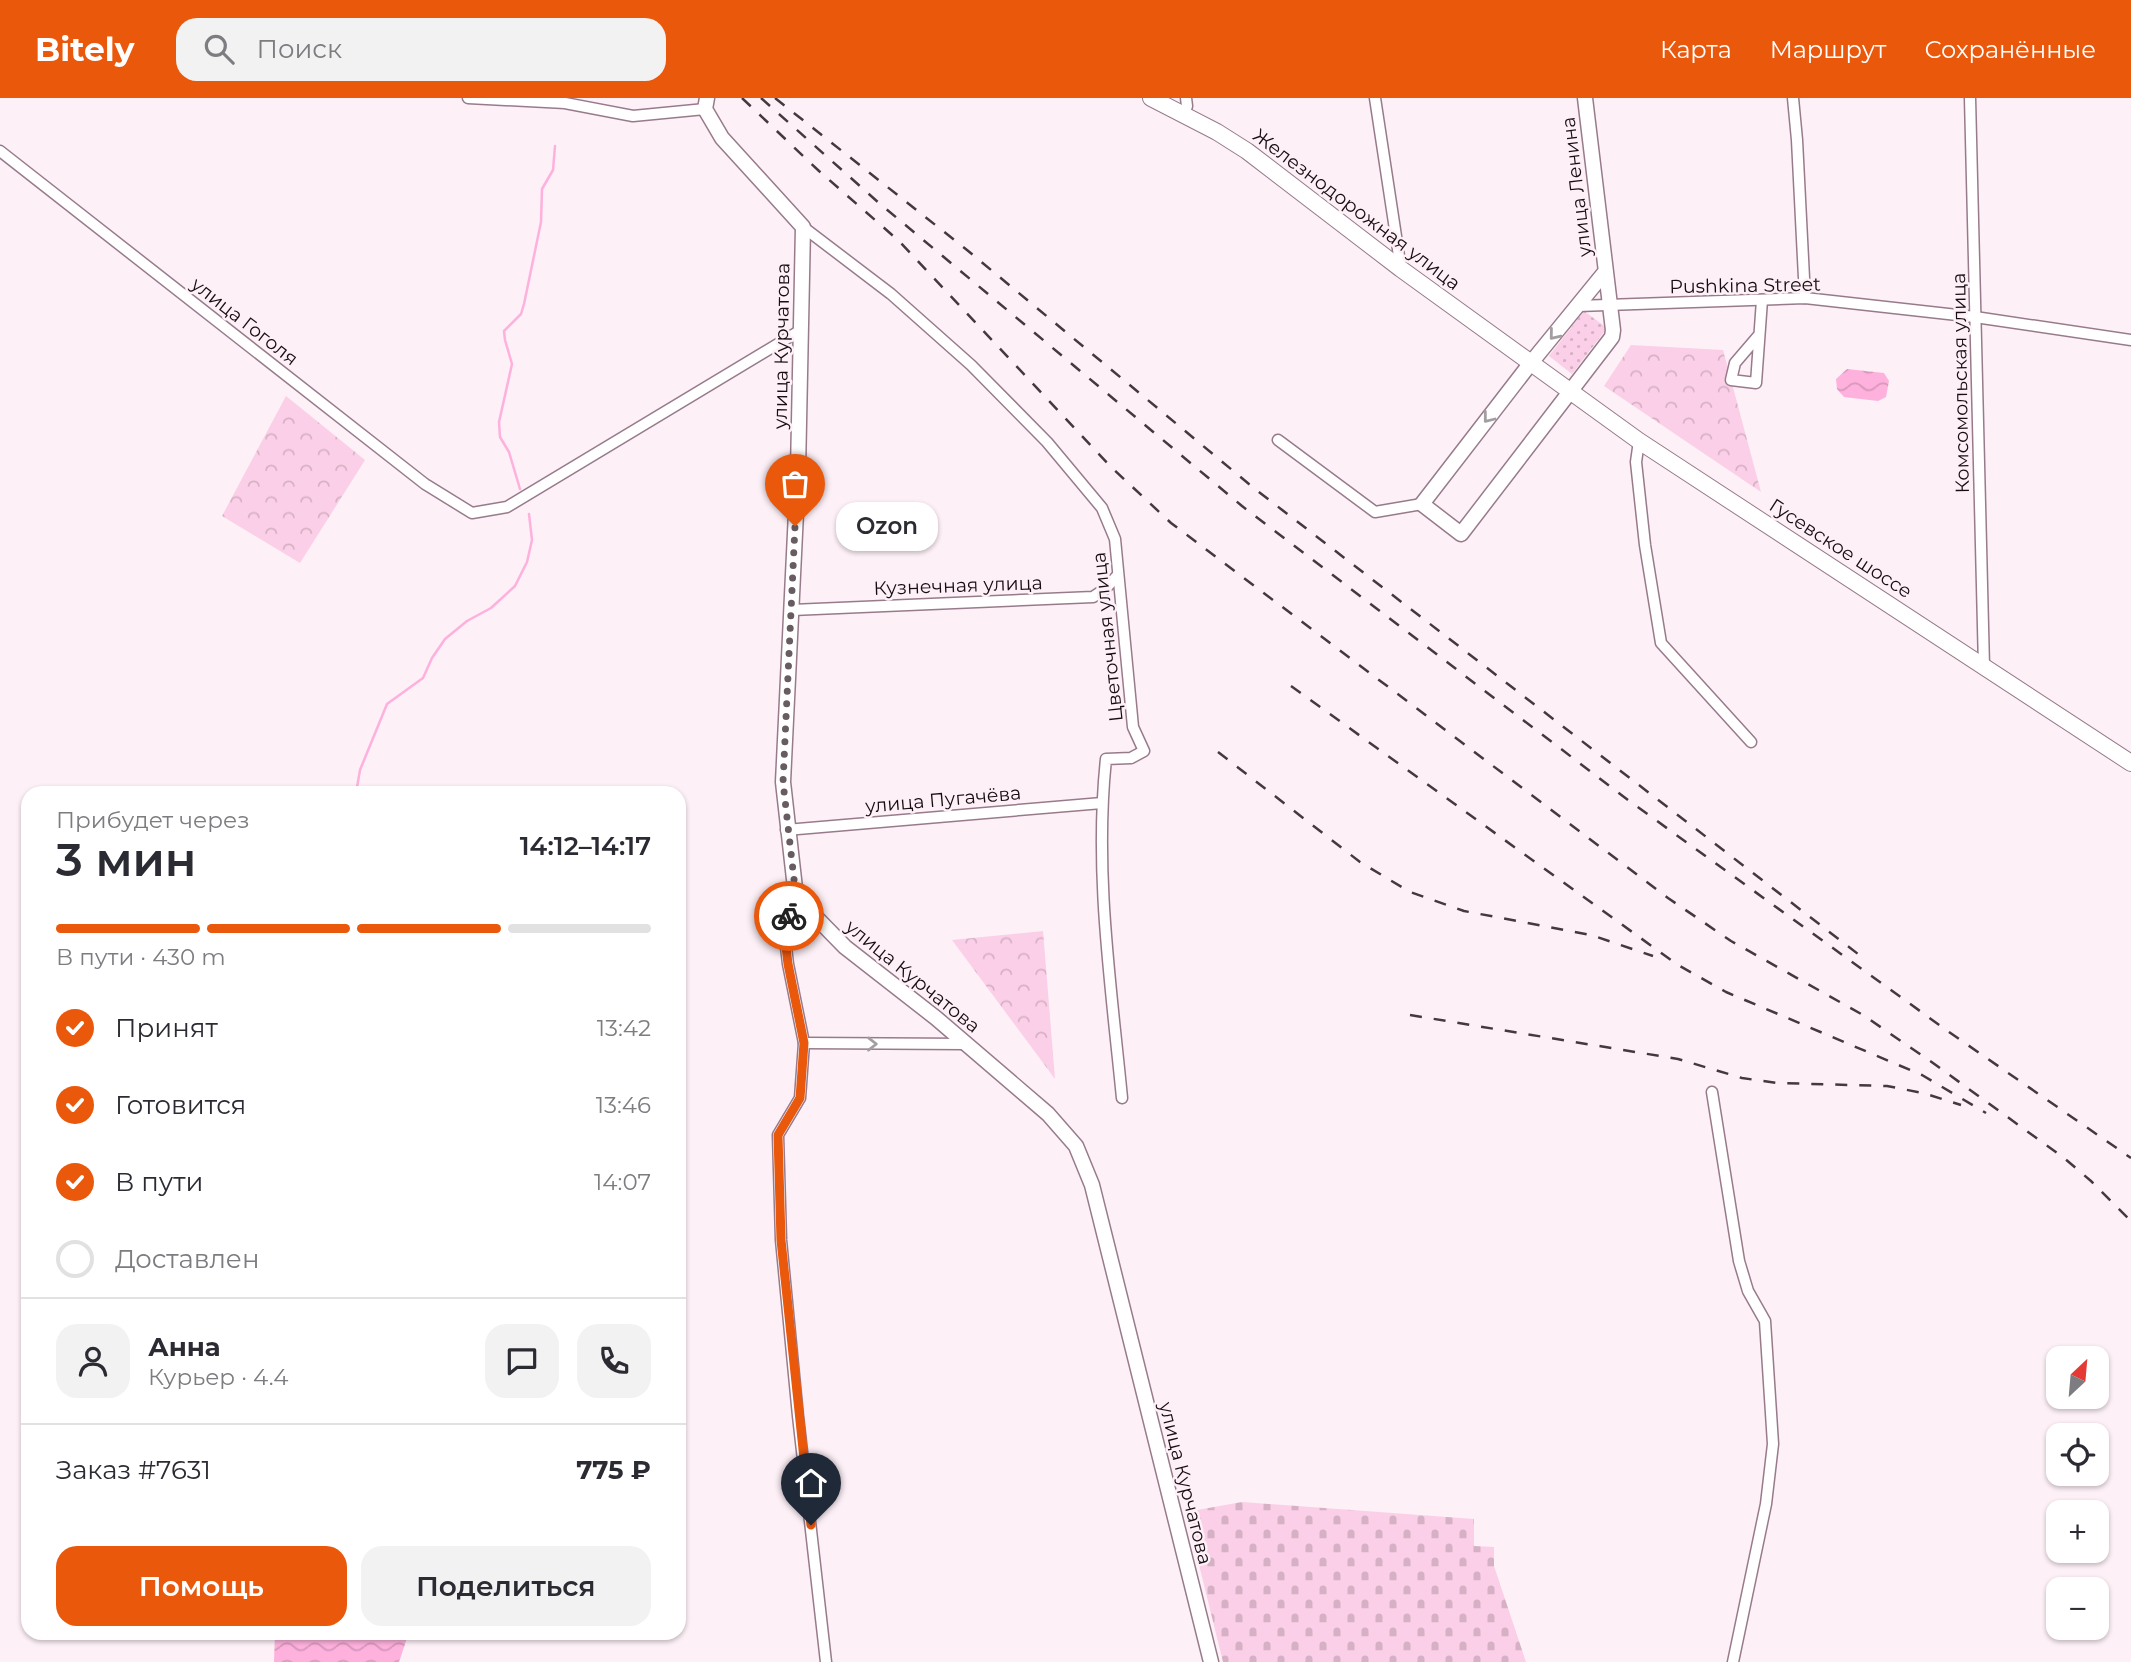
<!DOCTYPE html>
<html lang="ru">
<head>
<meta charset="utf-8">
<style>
  body { margin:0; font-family:Montserrat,sans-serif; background:#f2f2f3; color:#2b2b33; height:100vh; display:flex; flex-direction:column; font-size:26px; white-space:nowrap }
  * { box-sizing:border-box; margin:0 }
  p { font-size:23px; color:#7c7c81 }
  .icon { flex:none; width:38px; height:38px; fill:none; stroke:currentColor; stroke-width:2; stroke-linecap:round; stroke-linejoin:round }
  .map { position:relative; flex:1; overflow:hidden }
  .panel { position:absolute; left:21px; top:688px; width:665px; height:854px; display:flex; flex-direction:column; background:#fff; border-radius:21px; box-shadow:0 2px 5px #0004 }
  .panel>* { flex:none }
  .needle { width:46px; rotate:26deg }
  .buttons { position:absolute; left:2046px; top:1248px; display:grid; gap:14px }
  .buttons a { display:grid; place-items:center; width:63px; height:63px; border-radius:14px; background:#fff; box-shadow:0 2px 5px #0004; font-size:35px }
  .pin { position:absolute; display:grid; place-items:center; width:60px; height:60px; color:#fff; margin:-72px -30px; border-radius:50% 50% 50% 0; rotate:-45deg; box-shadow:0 0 7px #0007 }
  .pin .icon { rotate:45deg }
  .courier { position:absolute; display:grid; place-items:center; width:70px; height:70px; margin:-35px; border:5px solid #ea580c; border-radius:50%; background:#fff; color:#222; box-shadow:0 2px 9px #0007 }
  .bubble { position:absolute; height:49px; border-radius:21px; background:#fff; box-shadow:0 2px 5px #0004; font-size:23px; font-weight:600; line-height:49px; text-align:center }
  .summary em { font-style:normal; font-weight:600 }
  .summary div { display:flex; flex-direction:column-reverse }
  .summary { display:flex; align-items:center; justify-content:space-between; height:119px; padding:0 35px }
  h1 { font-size:46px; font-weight:600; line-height:52px }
  .bar { display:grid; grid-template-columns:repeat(4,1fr); gap:10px 7px; align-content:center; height:84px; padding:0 35px }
  .bar i { height:9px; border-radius:5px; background:#e1e1e2 }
  .bar .selected { background:#ea580c }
  .bar p { grid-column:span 4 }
  .line { display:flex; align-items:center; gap:18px; padding:0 35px; border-top:2px solid #e1e1e2 }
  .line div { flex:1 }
  .round { display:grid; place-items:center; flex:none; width:74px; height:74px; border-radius:21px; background:#f2f2f3 }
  ol { padding:0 35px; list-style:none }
  li { display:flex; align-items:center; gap:21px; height:77px }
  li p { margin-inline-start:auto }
  li .icon { padding:7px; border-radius:50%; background:#ea580c; color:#fff; stroke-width:4 }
  li:last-child { color:#7c7c81 }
  li i { width:38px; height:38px; border:4px solid #e1e1e2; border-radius:50% }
  .primary-button { display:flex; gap:14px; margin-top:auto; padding:14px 35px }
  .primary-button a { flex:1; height:80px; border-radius:21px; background:#ea580c; color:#fff; font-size:28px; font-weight:600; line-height:80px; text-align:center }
  .primary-button a+a { background:#f2f2f3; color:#2b2b33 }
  header { display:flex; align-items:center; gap:42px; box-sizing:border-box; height:98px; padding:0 35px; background:#ea580c; color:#fff }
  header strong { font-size:33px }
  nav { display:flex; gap:38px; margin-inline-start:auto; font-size:24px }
  .search { width:490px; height:63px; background:#f2f2f3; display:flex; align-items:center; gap:18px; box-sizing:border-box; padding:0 24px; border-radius:21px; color:#7c7c81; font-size:26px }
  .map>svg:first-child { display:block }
</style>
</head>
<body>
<header>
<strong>Bitely</strong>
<div class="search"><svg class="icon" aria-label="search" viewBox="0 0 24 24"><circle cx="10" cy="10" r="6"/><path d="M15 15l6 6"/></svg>Поиск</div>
<nav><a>Карта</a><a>Маршрут</a><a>Сохранённые</a></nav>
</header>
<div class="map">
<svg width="2131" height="1564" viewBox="0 0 2131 1564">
  <defs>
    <pattern id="grass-dots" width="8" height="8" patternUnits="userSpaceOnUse" patternTransform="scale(1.75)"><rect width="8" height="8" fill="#fbcfe7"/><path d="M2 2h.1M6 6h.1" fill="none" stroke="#d6b1c5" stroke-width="1.8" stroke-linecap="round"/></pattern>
    <pattern id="forest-crowns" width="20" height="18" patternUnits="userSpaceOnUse" patternTransform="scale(1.75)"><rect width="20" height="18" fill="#fbcfe7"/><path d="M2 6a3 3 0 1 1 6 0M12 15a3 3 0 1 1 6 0" fill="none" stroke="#d6b1c5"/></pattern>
    <pattern id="cemetery-stones" width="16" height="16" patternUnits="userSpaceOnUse" patternTransform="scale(1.75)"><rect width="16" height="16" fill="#fbcfe7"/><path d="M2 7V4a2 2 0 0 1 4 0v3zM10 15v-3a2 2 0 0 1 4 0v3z" fill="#d6b1c5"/></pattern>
    <pattern id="water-waves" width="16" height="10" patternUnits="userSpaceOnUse" patternTransform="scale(1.75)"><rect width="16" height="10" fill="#fdb1dc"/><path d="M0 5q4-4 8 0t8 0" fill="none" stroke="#d897bc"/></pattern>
  </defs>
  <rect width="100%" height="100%" fill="#fdf0f7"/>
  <polygon fill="url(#grass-dots)" points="1584,213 1607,230 1572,276 1549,258"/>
  <g fill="url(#forest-crowns)">
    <polygon points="1631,247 1723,252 1761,394 1604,288"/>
    <polygon points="286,298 365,362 300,465 222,418"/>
    <polygon points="1043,833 1055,981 952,842"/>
  </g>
  <polygon fill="url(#cemetery-stones)" points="1242,1404 1474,1421 1474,1448 1494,1449 1494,1468 1526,1564 1223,1564 1186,1414"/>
  <g fill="url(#water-waves)">
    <polygon points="1847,271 1884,275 1889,283 1886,299 1878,303 1844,299 1837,291 1836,281"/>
    <polygon points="275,1535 406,1535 407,1540 399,1564 274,1564"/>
  </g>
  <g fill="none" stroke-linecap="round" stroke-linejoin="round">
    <g stroke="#fdb1dc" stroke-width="2.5">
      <polyline points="520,391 509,354 500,339 499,324 512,266 505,242 504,233 521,216 524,206 541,124 542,91 553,72 555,48"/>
      <polyline points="356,695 360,672 387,606 423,580 432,560 445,541 467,523 491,510 515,488 527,464 532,442 529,416"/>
    </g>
    <defs>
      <g id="minor">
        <polyline points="468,0 565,5 633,18 705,11"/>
        <polyline points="1375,0 1401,171"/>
        <polyline points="1793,0 1797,42 1805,200"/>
        <polyline points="1970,0 1984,569"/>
        <polyline points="1184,17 1187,8 1186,0"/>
        <polyline points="0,53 425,386 472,415 507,409 801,232"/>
        <path d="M803,129L891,196L971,267L1047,344L1102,410L1115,441L1133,629L1144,653L1131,660L1106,661C1094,774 1111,887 1122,1000"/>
        <polyline points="1578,208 1805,200 1975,219 2131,242"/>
        <polyline points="1759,237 1735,265 1731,282 1756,285 1762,202"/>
        <polyline points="1278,342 1375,414 1422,406"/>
        <polyline points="1639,343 1636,364 1645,447 1661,545 1751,644"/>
        <polyline points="792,512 1093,499 1105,491 1117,478"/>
        <polyline points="786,732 1102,705"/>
        <polyline points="796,799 784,832 788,866 804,945 800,1000 778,1037 781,1142 798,1318 826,1564"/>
        <polyline points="804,945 966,946"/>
        <polyline points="1712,994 1739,1163 1748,1193 1765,1223 1773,1346 1766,1406 1733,1564"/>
      </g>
      <g id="major">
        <polyline points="707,0 705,11 722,40 803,129 798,373 783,684 796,799 845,849 936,920 1048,1016 1076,1048 1092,1087 1211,1564"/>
        <polyline points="1585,0 1613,232 1612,239 1461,436 1422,406 1530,266 1605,174"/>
      </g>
      <polyline id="highway" points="1151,0 1217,34 1247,53 1401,171 1639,343 2131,665"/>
    </defs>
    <use href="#minor" stroke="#987b8b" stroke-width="13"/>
    <use href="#major" stroke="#987b8b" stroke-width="17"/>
    <use href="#highway" stroke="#987b8b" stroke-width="18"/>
    <use href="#minor" stroke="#fff" stroke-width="10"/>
    <use href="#major" stroke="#fff" stroke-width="14"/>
    <use href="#highway" stroke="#fff" stroke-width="16"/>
    <g stroke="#44393f" stroke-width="2.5" stroke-dasharray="12 12" stroke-linecap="butt">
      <polyline points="742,0 819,73 899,143 1110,368 1171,425 1668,800 1731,843 1863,917 1933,965 2064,1060 2091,1083 2131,1123"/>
      <polyline points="761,0 879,105 1242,408 1628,702 1949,934 2131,1060"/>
      <polyline points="775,0 967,152 1255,391 1858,856"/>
      <polyline points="1291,588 1678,867 1726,894 1922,977 1986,1015"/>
      <polyline points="1218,654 1360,764 1410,794 1464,813 1591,837 1653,858"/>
      <polyline points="1410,917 1678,961 1742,980 1777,985 1887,988 1923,995 1961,1007"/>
    </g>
  </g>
  <defs><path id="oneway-chevron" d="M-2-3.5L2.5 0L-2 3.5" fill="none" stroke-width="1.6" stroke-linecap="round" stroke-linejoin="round" transform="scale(1.75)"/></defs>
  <g stroke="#a39ea1">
    <use href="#oneway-chevron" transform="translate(1554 237) rotate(129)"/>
    <use href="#oneway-chevron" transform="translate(1488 320) rotate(128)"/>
    <use href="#oneway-chevron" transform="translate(872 946)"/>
  </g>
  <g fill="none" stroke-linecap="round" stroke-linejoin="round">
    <polyline stroke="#685c63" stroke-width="7" stroke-dasharray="0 12.6" points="789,818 796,799 783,684 795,428"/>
    <polyline stroke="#ea580c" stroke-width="9" points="789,818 784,832 788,866 804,945 800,1000 778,1037 781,1142 811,1427"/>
  </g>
  <g text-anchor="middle" stroke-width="5" stroke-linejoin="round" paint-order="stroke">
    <g font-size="19" fill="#180d13" stroke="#fdf0f7">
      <text transform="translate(1576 89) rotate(-97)" y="7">улица Ленина</text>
      <text transform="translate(1357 111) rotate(37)" y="7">Железнодорожная улица</text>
      <text transform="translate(1745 187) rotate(-1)" y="7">Pushkina Street</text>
      <text transform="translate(245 223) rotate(38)" y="7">улица Гоголя</text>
      <text transform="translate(781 248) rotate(-89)" y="7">улица Курчатова</text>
      <text transform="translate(1960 285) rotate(-91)" y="7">Комсомольская улица</text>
      <text transform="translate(1841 450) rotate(33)" y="7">Гусевское шоссе</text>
      <text transform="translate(958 487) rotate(-2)" y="7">Кузнечная улица</text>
      <text transform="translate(1107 539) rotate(-96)" y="7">Цветочная улица</text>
      <text transform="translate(943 701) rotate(-5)" y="7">улица Пугачёва</text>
      <text transform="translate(913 878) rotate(39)" y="7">улица Курчатова</text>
      <text transform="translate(1186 1385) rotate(76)" y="7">улица Курчатова</text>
    </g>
  </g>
</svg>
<div class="buttons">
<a><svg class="needle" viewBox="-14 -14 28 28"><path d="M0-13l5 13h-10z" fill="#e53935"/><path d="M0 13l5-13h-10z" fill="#7c7c81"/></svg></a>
<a><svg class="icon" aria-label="locate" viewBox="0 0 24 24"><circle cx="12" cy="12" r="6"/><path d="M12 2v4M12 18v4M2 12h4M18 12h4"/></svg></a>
<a>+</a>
<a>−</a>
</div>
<div class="pin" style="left:795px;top:428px;background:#ea580c"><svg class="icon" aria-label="bag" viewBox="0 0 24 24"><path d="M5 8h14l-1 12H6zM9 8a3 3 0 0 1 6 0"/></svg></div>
<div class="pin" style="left:811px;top:1427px;background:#1f2937"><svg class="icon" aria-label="home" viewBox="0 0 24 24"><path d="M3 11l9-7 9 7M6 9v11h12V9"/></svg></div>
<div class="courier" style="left:789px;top:818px"><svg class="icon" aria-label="bike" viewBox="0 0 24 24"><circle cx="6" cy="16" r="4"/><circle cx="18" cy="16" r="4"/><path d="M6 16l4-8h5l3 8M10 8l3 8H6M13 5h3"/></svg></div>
<div class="bubble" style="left:836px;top:404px;width:102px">Ozon</div>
<section class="panel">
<div class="summary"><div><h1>3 мин</h1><p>Прибудет через</p></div><em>14:12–14:17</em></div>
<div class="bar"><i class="selected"></i><i class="selected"></i><i class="selected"></i><i></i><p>В пути · 430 m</p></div>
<ol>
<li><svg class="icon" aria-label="check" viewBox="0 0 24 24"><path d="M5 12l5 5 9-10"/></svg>Принят<p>13:42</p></li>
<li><svg class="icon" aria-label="check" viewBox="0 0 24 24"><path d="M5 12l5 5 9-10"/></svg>Готовится<p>13:46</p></li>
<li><svg class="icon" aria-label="check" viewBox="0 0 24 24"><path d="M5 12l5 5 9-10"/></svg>В пути<p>14:07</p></li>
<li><i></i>Доставлен</li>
</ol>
<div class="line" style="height:126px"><a class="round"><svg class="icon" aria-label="person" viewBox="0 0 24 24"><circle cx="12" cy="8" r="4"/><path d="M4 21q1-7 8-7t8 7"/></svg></a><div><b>Анна</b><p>Курьер · 4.4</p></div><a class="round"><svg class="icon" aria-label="chat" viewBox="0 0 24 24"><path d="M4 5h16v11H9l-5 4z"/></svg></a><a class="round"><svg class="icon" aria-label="phone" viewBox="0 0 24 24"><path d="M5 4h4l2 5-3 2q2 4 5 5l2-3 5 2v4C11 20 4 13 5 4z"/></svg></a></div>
<div class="line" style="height:91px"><div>Заказ #7631</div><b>775 ₽</b></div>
<div class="primary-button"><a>Помощь</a><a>Поделиться</a></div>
</section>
</div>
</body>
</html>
